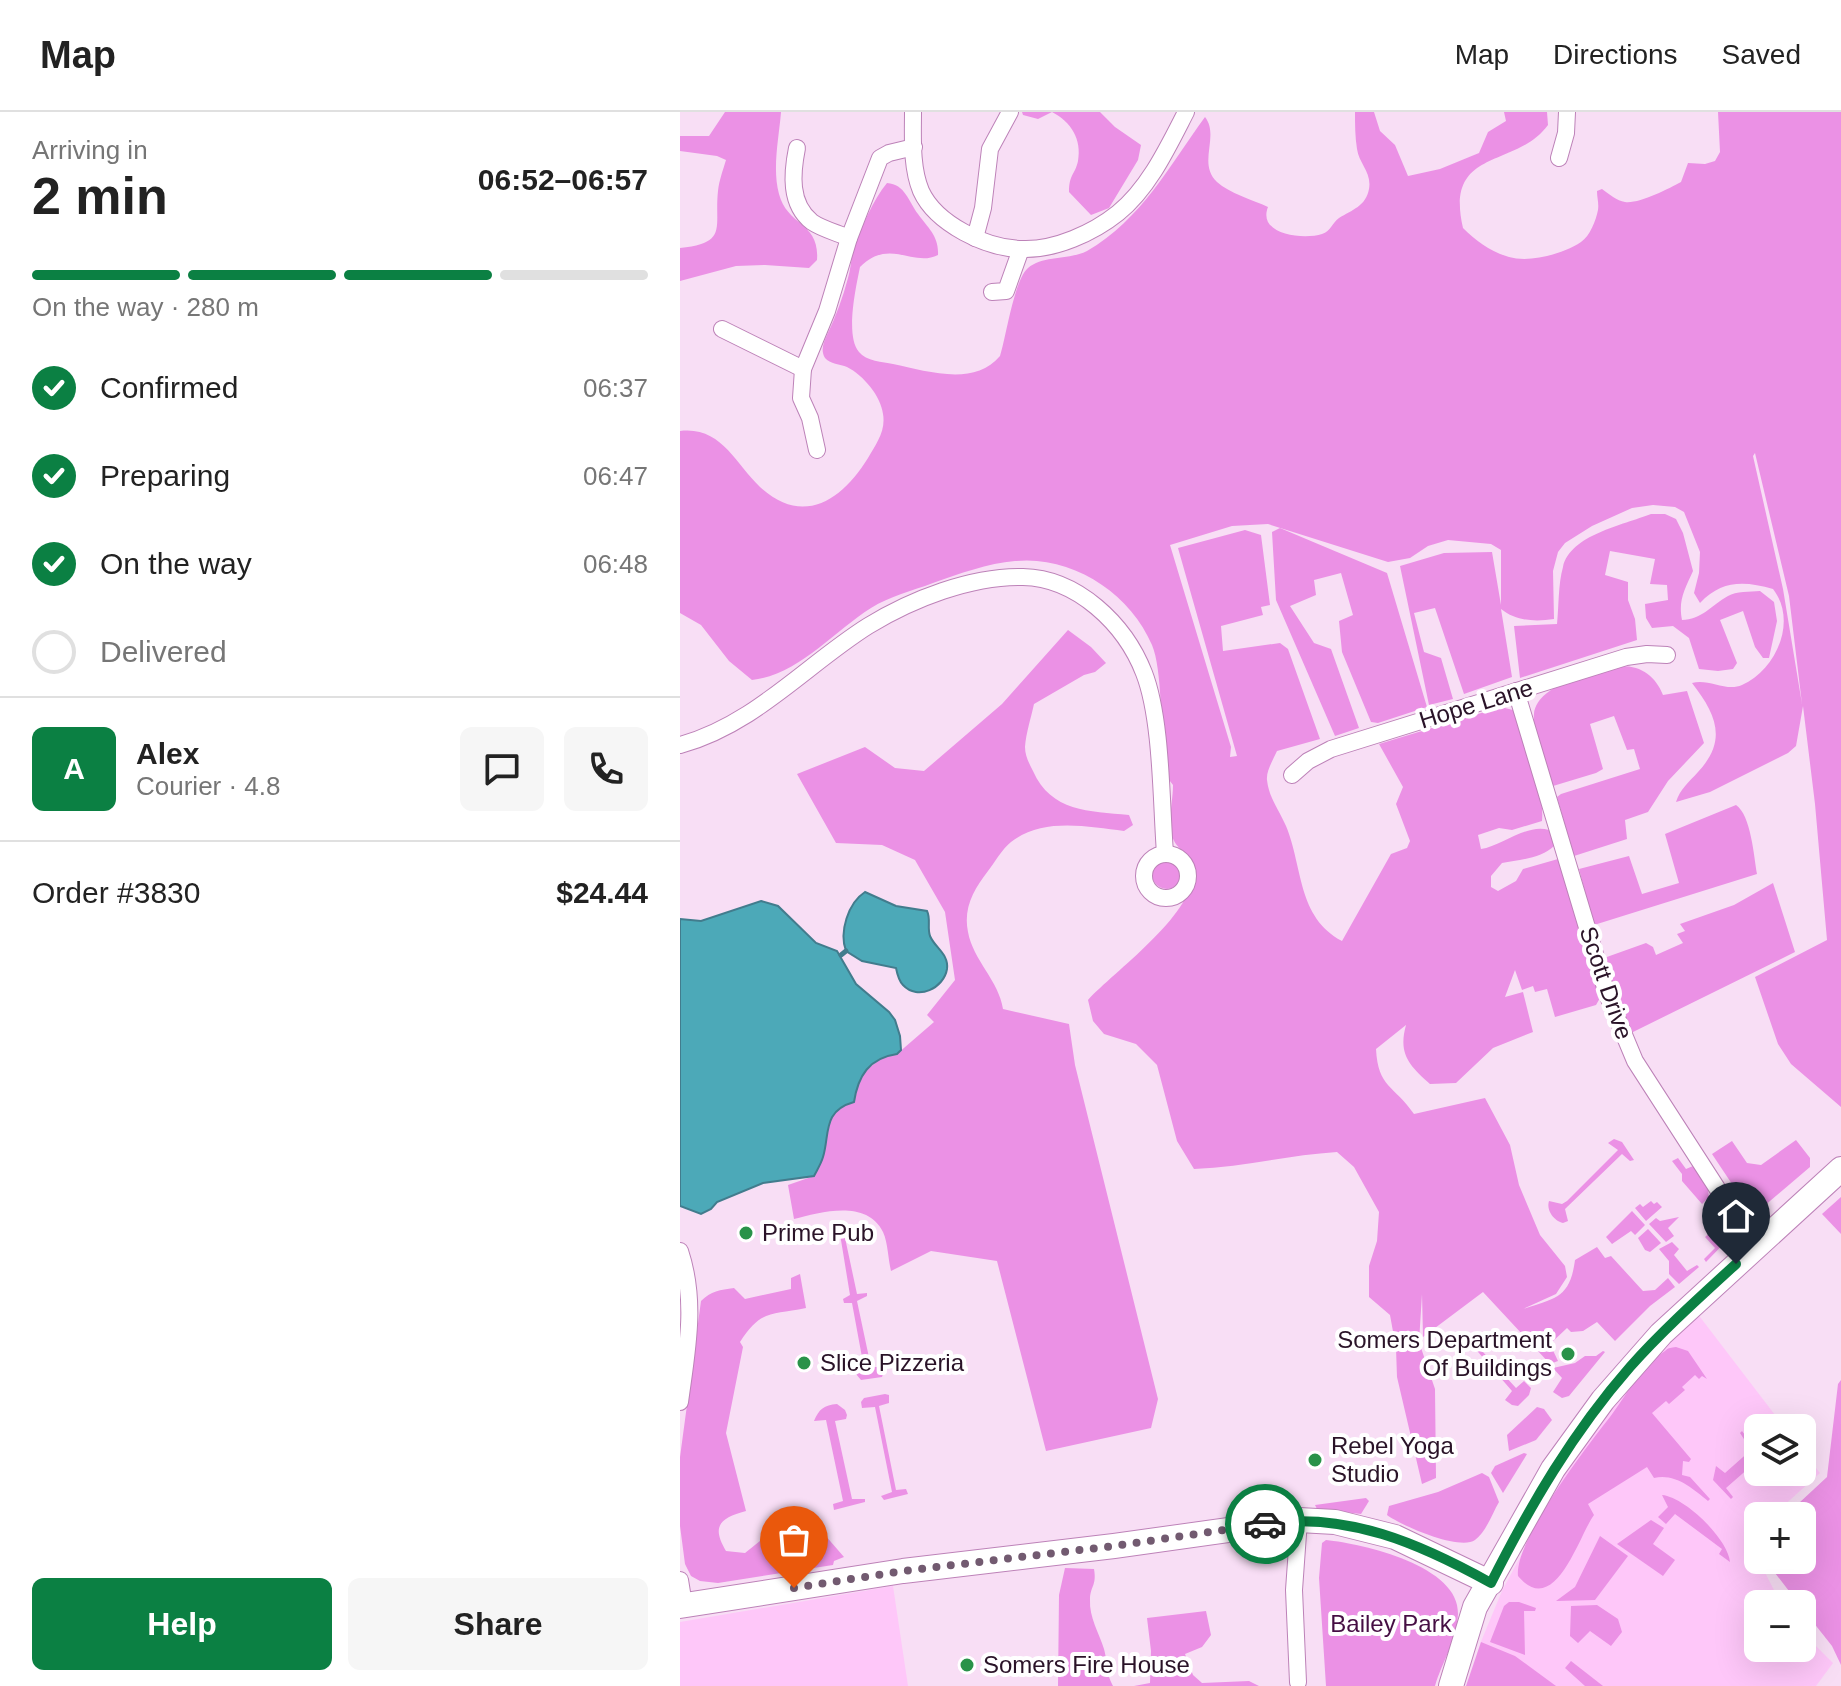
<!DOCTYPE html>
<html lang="en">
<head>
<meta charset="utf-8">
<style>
  body { margin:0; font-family:Helvetica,sans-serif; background:#f6f6f6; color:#222; height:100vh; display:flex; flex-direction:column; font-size:30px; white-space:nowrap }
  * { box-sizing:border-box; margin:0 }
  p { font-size:26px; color:#767676 }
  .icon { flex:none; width:44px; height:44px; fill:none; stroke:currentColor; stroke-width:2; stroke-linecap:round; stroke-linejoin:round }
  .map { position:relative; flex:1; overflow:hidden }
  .drawer { display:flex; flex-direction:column; background:#fff; width:680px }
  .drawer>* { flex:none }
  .buttons { position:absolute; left:1064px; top:1302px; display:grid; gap:16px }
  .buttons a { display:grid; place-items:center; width:72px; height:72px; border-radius:12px; background:#fff; box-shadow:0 8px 32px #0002; font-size:40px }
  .pin { position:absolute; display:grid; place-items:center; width:68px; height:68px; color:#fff; margin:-82px -34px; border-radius:50% 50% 50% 0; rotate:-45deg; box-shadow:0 0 8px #0007 }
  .pin .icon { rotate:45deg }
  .courier { position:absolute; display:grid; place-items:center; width:80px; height:80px; margin:-40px; border:6px solid #0b8043; border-radius:50%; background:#fff; color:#222; box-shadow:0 2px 10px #0007 }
  .summary em { font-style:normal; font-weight:800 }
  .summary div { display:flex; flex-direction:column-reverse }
  .summary { display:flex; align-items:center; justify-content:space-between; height:136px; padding:0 32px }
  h1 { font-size:52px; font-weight:800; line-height:60px }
  .bar { display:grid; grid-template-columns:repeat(4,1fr); gap:12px 8px; align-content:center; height:96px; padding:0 32px }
  .bar i { height:10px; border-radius:6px; background:#e0e0e0 }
  .bar .selected { background:#0b8043 }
  .bar p { grid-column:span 4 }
  .line { display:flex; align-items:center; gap:20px; padding:0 32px; border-top:2px solid #e0e0e0 }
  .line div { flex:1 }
  .round { display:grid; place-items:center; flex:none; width:84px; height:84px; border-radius:12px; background:#f6f6f6 }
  ol { padding:0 32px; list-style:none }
  li { display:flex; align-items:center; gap:24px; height:88px }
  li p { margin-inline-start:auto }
  li .icon { padding:8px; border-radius:50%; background:#0b8043; color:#fff; stroke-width:4 }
  li:last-child { color:#767676 }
  li i { width:44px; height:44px; border:4px solid #e0e0e0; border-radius:50% }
  .action { display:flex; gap:16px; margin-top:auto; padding:16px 32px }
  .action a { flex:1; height:92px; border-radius:12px; background:#0b8043; color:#fff; font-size:32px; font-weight:800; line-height:92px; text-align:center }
  .action a+a { background:#f6f6f6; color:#222 }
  header { display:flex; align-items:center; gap:48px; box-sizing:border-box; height:112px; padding:0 40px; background:#fff; border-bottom:2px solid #e0e0e0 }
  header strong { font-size:38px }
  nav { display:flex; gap:44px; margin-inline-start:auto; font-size:28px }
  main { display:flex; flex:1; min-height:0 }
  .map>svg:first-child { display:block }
</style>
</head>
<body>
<header>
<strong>Map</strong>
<nav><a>Map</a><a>Directions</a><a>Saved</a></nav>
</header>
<main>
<section class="drawer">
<div class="summary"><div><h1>2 min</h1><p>Arriving in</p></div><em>06:52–06:57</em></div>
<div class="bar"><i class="selected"></i><i class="selected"></i><i class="selected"></i><i></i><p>On the way · 280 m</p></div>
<ol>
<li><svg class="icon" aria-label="check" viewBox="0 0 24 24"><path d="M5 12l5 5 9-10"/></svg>Confirmed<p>06:37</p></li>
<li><svg class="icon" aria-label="check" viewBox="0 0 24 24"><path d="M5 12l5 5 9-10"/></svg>Preparing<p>06:47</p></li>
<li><svg class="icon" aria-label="check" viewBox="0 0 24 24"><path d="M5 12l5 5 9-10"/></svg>On the way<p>06:48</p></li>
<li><i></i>Delivered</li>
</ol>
<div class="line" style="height:144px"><b class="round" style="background:#0b8043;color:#fff">A</b><div><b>Alex</b><p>Courier · 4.8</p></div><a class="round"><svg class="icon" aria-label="chat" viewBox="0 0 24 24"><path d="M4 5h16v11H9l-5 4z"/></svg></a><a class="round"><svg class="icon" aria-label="phone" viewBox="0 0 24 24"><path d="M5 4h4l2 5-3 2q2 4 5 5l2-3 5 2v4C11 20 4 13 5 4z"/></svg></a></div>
<div class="line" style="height:104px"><div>Order #3830</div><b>$24.44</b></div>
<div class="action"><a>Help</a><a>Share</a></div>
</section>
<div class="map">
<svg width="1161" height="1574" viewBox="0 0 1161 1574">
  <rect width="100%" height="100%" fill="#f8def5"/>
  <g fill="#fec7f9">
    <polygon points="1017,1201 1105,1316 1078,1316 1078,1360 1122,1360 1122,1338 1140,1361 1092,1404 1078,1404 1078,1417 1068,1427 1101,1492 1078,1492 1078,1536 1122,1536 1122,1520 1153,1551 1136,1574 873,1574 800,1532 822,1479 887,1357 956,1264"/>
    <polygon points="213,1474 228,1574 0,1574 0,1510"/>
  </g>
  <g fill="#eb91e5" fill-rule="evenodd">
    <path d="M45,0H101C99,26 92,56 99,82C107,114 140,110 137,148L129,156L85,153L56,154L0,169V136C49,131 34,115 38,79C39,69 43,58 46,48L37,44L0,39V24H29Z"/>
    <path d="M342,0H420L435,15L461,33L458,48L429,96L411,103L389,80C389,62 395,63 398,49C402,27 391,10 372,0L358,7L343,3Z"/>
    <path d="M675,0H694L700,19L715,33L728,64L760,57L799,41L808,20L826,9L824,0H867L868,13C836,57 764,35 783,116C796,129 811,140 829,145C850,151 883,142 901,130C910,124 916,108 918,98C919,91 917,86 917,79L922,77C929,82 937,89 945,90C959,92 988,77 1001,70L1008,51L1025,52L1035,49L1040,40L1038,0H1161V995L1111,952L1098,932L1075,865L1147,828L1135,692L1123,594L1116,634L1108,641L1030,680L996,690C1000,677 1009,670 1018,660C1048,628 1036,602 1012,571C1028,566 1046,580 1062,573C1096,558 1118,509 1093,477C1064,469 1042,468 1020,491L1014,481L1019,461L1020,440L1004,400L995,395L973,393L952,396L912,414L885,431L878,440L873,459L874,507C855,510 836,509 821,497L832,565L784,582L755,496L734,501L744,540L761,546L773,587L749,593L720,454L764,441L812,440L821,493V438L811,432L768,428L748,434L730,446L708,450L588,412L552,414L490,433L551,635L550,645L557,644L498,436L565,418L581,423L590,493L581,495L583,503L541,514L543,539L600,531L608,537L640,627L597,639C593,648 586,659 587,668C589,686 599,698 606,714C623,755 617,805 662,829L711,742L727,736L730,729L716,692L723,675L699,632L821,595L833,598C843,630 865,676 862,709L832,718L819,716L798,723L801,737C822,734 847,711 869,718L874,734C862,746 839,748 822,751L811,764V775L818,779L836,769L843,757L878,747L920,886L916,893L875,905L867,877L855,880L853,874L842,878L835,858L825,885L843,880L853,920L813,936L776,971L750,972C729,953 718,942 726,913L696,937C698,976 714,973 734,1002L805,986L830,1033L839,1073L860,1123L885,1154L887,1165L876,1182L843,1197C876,1186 890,1186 895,1148L917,1135L925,1146L931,1144L963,1179L975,1178L988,1166L995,1175L970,1194L935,1229L917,1210L903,1219L891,1220L887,1216L870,1232L878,1249L870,1252L803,1180L743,1225L742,1182L739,1230L755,1277L756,1366L742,1372L717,1265L716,1236L710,1203L689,1185V1154L697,1129L699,1100L674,1055L657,1040C609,1043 562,1055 514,1057L497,1029L477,953L456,932L424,922L413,909L408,888C435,859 517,800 512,760C510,739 495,738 492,723C488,708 493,688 493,673L483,660C481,629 483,559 472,533C450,481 392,443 335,449C308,451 279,462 253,471C232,479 210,484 191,496C153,520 118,563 72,568L49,549L21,513L0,501V319C41,314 55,351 80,375C123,415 162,388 188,346C196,332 206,319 203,302C201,284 183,263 167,255C160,252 150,252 145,246C140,238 144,230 147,223C156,204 163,185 168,166C171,156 171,146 174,136C181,116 193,88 207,71C225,72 229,90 238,102C248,116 259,124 258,143C233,156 210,125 180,155C176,175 165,224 179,240C186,249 203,250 213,252C247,259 294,275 320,244C326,226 334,168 348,156C363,143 390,148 407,139C461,108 490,53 525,5C540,24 517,51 537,70C549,81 573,88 588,95C577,123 624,128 642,122C651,119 652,111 659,106C672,98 686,94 689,77C692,60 679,52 677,37C675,25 675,12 675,0ZM1075,341L1109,484L1122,592L1103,477L1073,344Z"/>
    <path d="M971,402H985L996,407L1003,421L1013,459C1005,477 998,488 1002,508C1021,508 1032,493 1048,484C1056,479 1070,480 1080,479L1094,490L1097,509L1089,546H1083L1075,535L1063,499L1040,508L1057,551L1053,557L1038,559L1019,557L1009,526L993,514L972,516L966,506L965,492L988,488L987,473L970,472L975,447L930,439L925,463L948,470V488L955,507L957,528L840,566L834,514L877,512C879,493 878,473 883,455C890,423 943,413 971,402Z"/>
    <polygon points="600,416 707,461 747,595 698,611 691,610 662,540 659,509 673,503 661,461 634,468 636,483 610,494 634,531 651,537 679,616 655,624 596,488 592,420"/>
    <path d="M388,518L411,535L426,551L415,560L404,563L354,592C351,606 346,621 345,635C345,644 349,651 353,659C371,700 409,699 449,703L453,713L444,719C408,715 363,705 331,730C322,737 315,750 308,759C294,777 283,796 288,820C293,848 319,869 323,897L389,912L395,953L478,1287L471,1316L366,1339L317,1149L251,1139L211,1159C208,1147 208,1131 203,1120C187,1087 141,1100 114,1107L108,1073L134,1064C137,1058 141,1052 143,1045C150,1021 142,999 174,990L177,971L185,959L204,944L217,942L254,910L247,903L275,868L265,800L235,748L202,733L156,731L117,662L185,635L215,656L244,659L322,592Z"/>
    <path d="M942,554C962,554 976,565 983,583L1007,579L1024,631L988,669L968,700L945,708L947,727L894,744L877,685L881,682L960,657L954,637L947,638L934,604L910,612L923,657L916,661L873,674C867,656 852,620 854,602C858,570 917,561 942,554Z"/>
    <path d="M1056,693C1071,703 1074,745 1077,762L914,813L899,757L949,744L962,782L999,771L985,722Z"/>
    <circle cx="487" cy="762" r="15"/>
    <polygon points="1093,771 1115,840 951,921 935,884 924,846 966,831 973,835 976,843 1003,831 997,822 1005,819 1000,812 1054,793"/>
    <path d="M934,1027L942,1030L954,1048L950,1049L942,1042L885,1097L888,1109L883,1111C874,1109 866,1098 869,1089L882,1092L887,1089L938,1038L928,1031Z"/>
    <polygon points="1116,1028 1130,1046 1130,1055 1077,1100 1068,1096 1032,1042 1052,1029 1067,1051 1081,1053"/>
    <polygon points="998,1046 1006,1057 1013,1054 1028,1078 1029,1085 1022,1092 1002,1069 1002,1062 992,1049"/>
    <polygon points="1161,1085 1161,1122 1142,1102"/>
    <polygon points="971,1089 974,1092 977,1090 982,1095 966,1109 955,1096 960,1092 963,1095"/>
    <polygon points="952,1099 965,1113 955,1123 951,1119 932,1132 926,1125"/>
    <polygon points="1043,1100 1056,1119 1026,1150 1024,1147 1035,1136 1025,1125 1039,1113 1036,1105"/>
    <polygon points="999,1105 988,1116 994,1124 986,1130 969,1112 976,1106 980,1109"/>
    <polygon points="172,1113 175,1118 164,1121 177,1182 187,1181 187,1184 177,1189 191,1255 201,1255 203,1262 202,1265 181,1268 176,1262 184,1256 172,1191 164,1191 163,1187 170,1183 160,1122 153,1122 152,1119 154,1116"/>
    <polygon points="968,1117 981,1131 970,1140 965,1138 958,1126"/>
    <polygon points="992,1130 999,1137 994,1143 1007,1159 1017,1153 1019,1155 999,1172 989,1162 989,1149 979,1137"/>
    <path d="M120,1162L126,1196C92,1203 81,1197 60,1230L63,1235L46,1321L66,1399C40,1406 31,1414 46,1439L65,1441L85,1425L123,1415H138L164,1445L154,1449L153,1453L38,1471L20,1469L11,1464L5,1452L0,1414V1345L21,1189C31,1179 40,1178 54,1176L65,1187L111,1177V1166Z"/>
    <polygon points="792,1228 836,1276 844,1269 851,1276 849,1283 838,1294 832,1293 825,1288 832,1279 792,1233 790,1229"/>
    <path d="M996,1235L1008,1239L1027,1267L1022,1264L1019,1267L1015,1263L1002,1275L1005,1278L989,1292L986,1289L972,1301L1011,1347L1009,1350L1003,1349L1002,1363L1010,1365L1030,1387L1028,1389C1012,1376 995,1361 974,1366L967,1355L908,1392L914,1403C899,1423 875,1508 838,1464C834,1429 907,1334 930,1305C946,1284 961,1254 985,1239C989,1235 991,1236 996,1235Z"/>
    <polygon points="923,1239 925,1240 889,1284 882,1286 873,1280 882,1266 873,1256 895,1251 905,1244 916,1244"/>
    <polygon points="1161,1268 1161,1553 1152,1534 1122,1496 1122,1492 1119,1492 1085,1448 1122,1448 1122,1404 1105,1404 1147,1365 1158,1272"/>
    <polygon points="205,1282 209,1283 209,1291 199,1294 216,1378 226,1377 228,1382 204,1388 201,1384 212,1380 195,1295 182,1296 181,1290 184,1286"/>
    <path d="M157,1292L165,1298L167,1303L166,1307L155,1309L172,1387H185V1390L154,1398L153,1392L163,1389L146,1308L134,1309C139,1297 144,1293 157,1292Z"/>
    <polygon points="857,1295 864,1297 872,1308 856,1328 829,1339 827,1323"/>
    <polygon points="1062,1319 1078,1341 1078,1348 1046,1376 1053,1385 1051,1387 1033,1368 1036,1354 1045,1361 1071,1338 1060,1321"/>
    <polygon points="844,1341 847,1342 823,1381 811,1361 815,1354"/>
    <path d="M802,1361L809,1365L819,1390C812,1402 806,1420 795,1428C780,1439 722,1414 707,1403L709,1394L758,1380Z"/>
    <path d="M982,1383C1005,1385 1048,1427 1050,1450L1039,1442L1042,1437L995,1402L986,1412L978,1405L988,1395Z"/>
    <polygon points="686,1386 689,1389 681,1402 637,1397 635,1393"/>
    <polygon points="971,1408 984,1416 973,1432 995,1448 983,1464 937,1432"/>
    <polygon points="920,1424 948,1444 915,1488 876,1489 895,1475"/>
    <path d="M646,1428C684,1432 780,1454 778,1502C777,1528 762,1550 755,1574H646L639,1466L642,1431Z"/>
    <path d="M385,1456L414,1457C417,1474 410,1474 410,1488C409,1505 419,1521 424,1537C428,1552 425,1558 433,1574H378L379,1483Z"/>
    <polygon points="829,1490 839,1490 856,1496 855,1499 844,1499 845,1543 810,1530 824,1494"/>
    <polygon points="917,1493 938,1507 942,1520 931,1534 910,1519 898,1531 890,1524 891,1494"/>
    <polygon points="526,1499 531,1523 522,1535 505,1542 513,1563 522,1571 569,1569 579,1574 454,1574 470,1571 471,1539 467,1506"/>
    <polygon points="801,1530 835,1544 876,1574 786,1574"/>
    <polygon points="891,1549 923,1574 905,1574 885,1556"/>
  </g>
  <g fill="#4ca9b8" stroke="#427c8d" stroke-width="2">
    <path d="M185,780L216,794L247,799C251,807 247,815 250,824C255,836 269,842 267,857C264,876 238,889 223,873C219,869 217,861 216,856L182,849L166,839C159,820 168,791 185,780Z"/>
    <path d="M81,789L98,794L136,831L157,839L176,872L209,900L215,908L220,924L221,938L217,942C189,946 178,964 174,990C142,999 150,1022 143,1045C141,1052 137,1058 134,1064L83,1071L37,1090L31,1097L21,1102L0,1094V807L21,809Z"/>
  </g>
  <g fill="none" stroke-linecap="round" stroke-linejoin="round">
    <polyline stroke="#427c8d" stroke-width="5" points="161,843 166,839"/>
    <defs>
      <g id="street">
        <path d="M233,0C233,25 231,55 241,79C256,112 307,137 343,137C375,138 413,121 438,101C469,76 488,35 506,0"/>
        <path d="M117,36C112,61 109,92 132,110C142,117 158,121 169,126"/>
        <polyline points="879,46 886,21 887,0"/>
        <polyline points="295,126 303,96 310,37 330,0"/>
        <polyline points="312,180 326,179 341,137"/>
        <polyline points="42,217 123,257"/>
        <polyline points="137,338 130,306 121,286 123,257 147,199 169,126 200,46 209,41 234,35"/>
        <polyline points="836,579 927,882 955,949 1075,1135"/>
        <path d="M0,633C74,613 126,553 188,514C232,487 291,464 343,465C397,466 445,512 464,561C482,607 481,690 485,741"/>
        <polyline points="612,663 628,649 651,637 946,545 967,542 987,543"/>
        <circle cx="486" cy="764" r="22"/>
        <path d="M0,1139C17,1190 7,1238 0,1290"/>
        <polyline points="0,1468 4,1493"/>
        <polyline points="618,1570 614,1478 619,1408"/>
      </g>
      <g id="primary">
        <polyline points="0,1494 223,1459 434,1434 619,1408 655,1410 715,1425 811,1471"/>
        <polyline points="771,1574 795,1495 873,1357 923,1288 981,1222 1161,1057"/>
      </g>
    </defs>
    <use href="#street" stroke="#bd82b8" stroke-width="18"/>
    <use href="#primary" stroke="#bd82b8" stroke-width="26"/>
    <use href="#street" stroke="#fff" stroke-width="16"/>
    <use href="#primary" stroke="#fff" stroke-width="24"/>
  </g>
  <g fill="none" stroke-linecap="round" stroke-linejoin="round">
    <polyline stroke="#725a70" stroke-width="8" stroke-dasharray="0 14.4" points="114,1476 223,1459 434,1434 585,1412"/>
    <path stroke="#0b8043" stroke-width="10" d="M585,1412C666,1399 741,1432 811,1471C850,1394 893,1320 950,1255C983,1218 1020,1185 1056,1152"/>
  </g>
  <g fill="#299249" stroke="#fff" stroke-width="3">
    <circle cx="66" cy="1121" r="8"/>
    <circle cx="888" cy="1242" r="8"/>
    <circle cx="124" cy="1251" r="8"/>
    <circle cx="635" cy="1348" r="8"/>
    <circle cx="287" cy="1553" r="8"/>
  </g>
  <g text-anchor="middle" stroke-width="8" stroke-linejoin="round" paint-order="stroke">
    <g font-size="24" fill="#2a1328" stroke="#fff">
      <text transform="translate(796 592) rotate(-17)" y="8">Hope Lane</text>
      <text transform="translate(926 871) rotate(71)" y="8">Scott Drive</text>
    </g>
    <g font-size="24" fill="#2a1328" stroke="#fff" text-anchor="start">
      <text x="82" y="1129">Prime Pub</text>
      <text x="872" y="1236" text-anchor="end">Somers Department<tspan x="872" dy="28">Of Buildings</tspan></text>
      <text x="140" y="1259">Slice Pizzeria</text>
      <text x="651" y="1342">Rebel Yoga<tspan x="651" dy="28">Studio</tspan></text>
      <text x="303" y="1561">Somers Fire House</text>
    </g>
    <g font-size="24" fill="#450e43" stroke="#fff">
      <text x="711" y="1520">Bailey Park</text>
    </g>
  </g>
</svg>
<div class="buttons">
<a><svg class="icon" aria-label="layers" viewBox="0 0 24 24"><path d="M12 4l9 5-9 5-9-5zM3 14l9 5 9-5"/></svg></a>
<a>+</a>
<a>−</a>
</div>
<div class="pin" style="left:114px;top:1476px;background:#ea580c"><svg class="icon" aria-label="bag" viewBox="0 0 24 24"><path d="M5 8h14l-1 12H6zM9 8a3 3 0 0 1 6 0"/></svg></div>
<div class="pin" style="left:1056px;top:1152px;background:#1f2937"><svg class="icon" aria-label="home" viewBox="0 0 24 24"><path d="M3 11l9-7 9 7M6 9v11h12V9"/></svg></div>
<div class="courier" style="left:585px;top:1412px"><svg class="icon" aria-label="car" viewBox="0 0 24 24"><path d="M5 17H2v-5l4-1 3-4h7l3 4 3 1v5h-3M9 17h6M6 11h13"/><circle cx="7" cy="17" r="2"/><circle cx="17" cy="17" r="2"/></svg></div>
</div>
</main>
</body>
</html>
